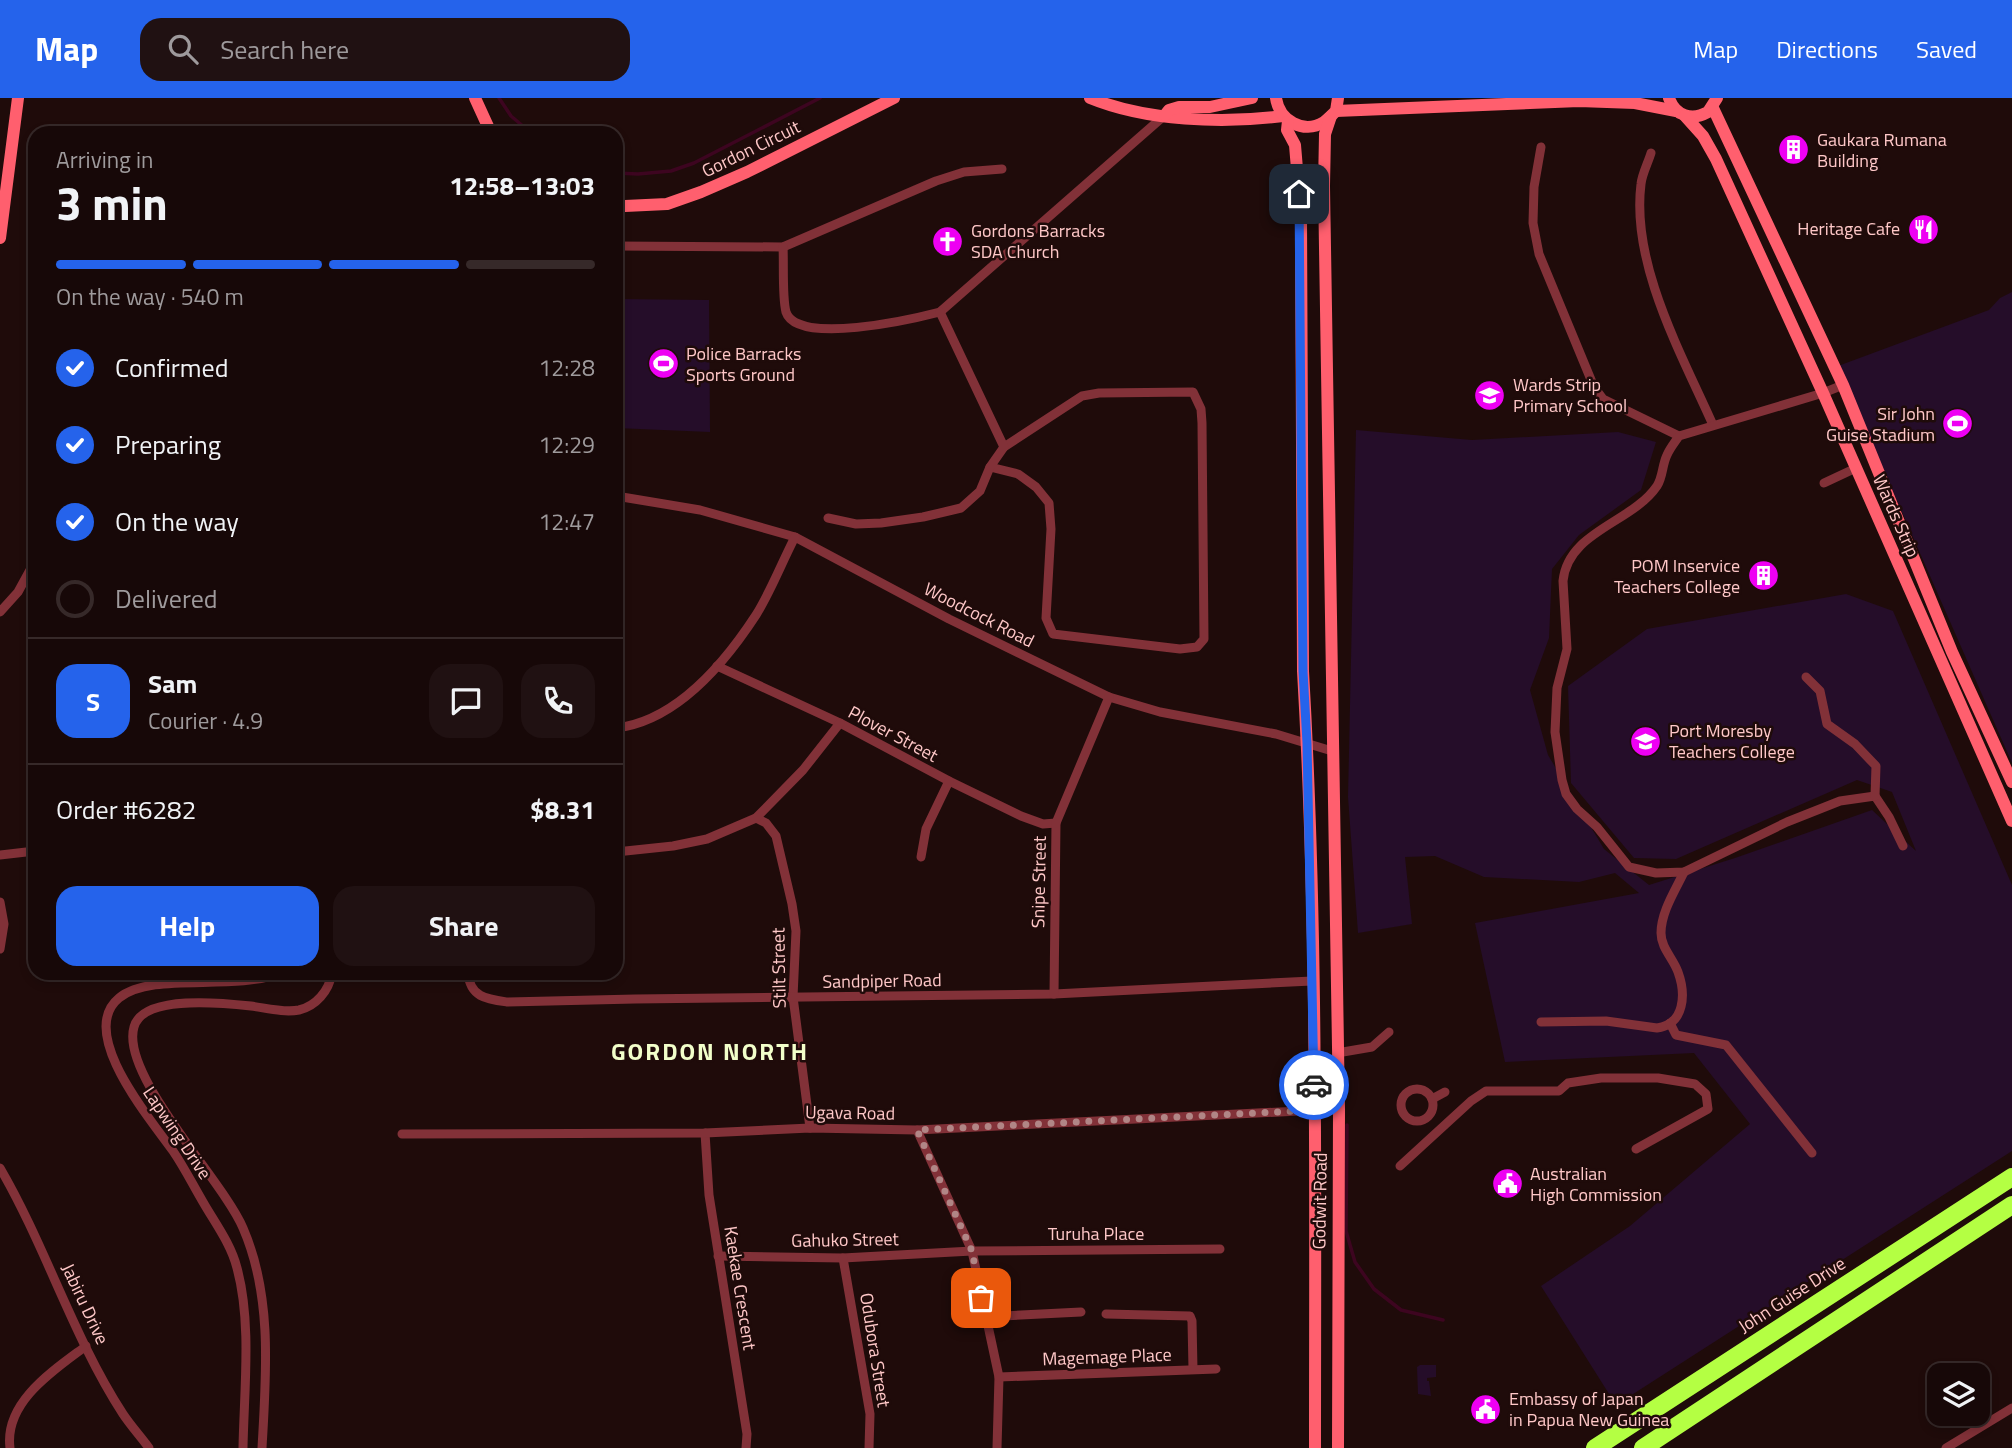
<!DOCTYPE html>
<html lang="en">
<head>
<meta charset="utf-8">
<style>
  body { margin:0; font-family:"Titillium Web",sans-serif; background:#201112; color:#f1f3f6; height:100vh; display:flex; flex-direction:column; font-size:26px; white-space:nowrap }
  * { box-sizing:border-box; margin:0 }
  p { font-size:23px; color:#9e9a9c }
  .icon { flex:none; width:38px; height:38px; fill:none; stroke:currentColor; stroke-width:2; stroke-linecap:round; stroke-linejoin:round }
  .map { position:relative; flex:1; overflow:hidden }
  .drawer { position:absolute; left:28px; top:28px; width:595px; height:854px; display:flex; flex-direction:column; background:#170808; border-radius:21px; box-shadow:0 4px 10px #0003,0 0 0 2px #362929 }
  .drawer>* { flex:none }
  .controls { position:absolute; left:1927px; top:1265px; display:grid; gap:14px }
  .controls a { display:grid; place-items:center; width:63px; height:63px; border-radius:14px; background:#170808; box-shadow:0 4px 10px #0003,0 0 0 2px #362929; font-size:35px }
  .pin { position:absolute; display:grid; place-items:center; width:60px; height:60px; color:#fff; margin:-30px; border-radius:14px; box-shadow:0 4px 10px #0006 }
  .courier { position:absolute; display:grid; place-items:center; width:70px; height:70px; margin:-35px; border:5px solid #2563eb; border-radius:50%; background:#fff; color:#222; box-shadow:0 2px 9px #0007 }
  .summary em { font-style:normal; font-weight:700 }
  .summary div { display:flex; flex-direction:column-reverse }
  .summary { display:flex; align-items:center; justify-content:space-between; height:119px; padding:0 28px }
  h1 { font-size:46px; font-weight:700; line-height:52px }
  .bar { display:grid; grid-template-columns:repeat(4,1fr); gap:10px 7px; align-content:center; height:84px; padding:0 28px }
  .bar i { height:9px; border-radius:5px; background:#362929 }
  .bar .selected { background:#2563eb }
  .bar p { grid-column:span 4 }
  .line { display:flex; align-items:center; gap:18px; padding:0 28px; border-top:2px solid #362929 }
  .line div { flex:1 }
  .round { display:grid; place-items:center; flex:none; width:74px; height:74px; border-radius:21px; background:#201112 }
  ol { padding:0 28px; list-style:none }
  li { display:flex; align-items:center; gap:21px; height:77px }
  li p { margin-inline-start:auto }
  li .icon { padding:7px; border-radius:50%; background:#2563eb; color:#fff; stroke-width:4 }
  li:last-child { color:#9e9a9c }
  li i { width:38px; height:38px; border:4px solid #362929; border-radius:50% }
  .button { display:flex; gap:14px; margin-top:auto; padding:14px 28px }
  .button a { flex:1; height:80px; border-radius:21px; background:#2563eb; color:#fff; font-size:28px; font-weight:700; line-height:80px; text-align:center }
  .button a+a { background:#201112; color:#f1f3f6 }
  header { display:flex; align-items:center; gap:42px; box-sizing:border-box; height:98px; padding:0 35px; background:#2563eb; color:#fff }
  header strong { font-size:33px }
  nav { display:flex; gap:38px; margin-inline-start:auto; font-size:24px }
  .search { width:490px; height:63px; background:#201112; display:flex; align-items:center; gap:18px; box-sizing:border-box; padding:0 24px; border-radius:21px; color:#9e9a9c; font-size:26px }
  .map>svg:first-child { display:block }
</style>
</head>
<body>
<header>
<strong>Map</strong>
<div class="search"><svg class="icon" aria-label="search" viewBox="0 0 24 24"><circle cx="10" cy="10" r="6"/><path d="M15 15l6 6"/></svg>Search here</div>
<nav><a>Map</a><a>Directions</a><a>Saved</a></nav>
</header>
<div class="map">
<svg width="2012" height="1350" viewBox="0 0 2012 1350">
  <rect width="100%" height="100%" fill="#1f0b0a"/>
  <g fill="#250d29">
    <polygon points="2012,194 2012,665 1838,268 1989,212 2000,200"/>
    <polygon points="616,201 709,202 710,334 616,330"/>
    <polygon points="1356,332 1472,342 1618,334 1656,344 1641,392 1579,437 1552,471 1549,540 1530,592 1548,657 1604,751 1649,787 1735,760 1872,712 1916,753 1892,694 1857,682 1676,761 1634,760 1571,685 1568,588 1647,531 1846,496 1893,513 2012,787 2012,1053 1616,1307 1541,1188 1630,1128 1750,1026 1694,955 1505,964 1475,825 1639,795 1615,775 1579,784 1484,779 1435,758 1405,759 1412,826 1358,835 1348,699"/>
    <polygon points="1420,1267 1436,1267 1436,1279 1427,1280 1427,1283 1429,1283 1431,1298 1418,1296 1417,1269"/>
  </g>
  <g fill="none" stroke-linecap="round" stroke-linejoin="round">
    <g stroke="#3d0520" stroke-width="3.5">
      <polyline points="499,0 511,18 531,35"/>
      <polyline points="616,75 638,76 671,73 694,65 820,0"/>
      <polyline points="1347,1027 1346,1133 1355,1164 1374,1191 1401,1212 1443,1222"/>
    </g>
    <g stroke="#823138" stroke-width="9">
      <polyline points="1541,49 1534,89 1533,125 1539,156 1594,289 1603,301 1679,338"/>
      <path d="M1651,55C1648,65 1642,76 1641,86C1631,166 1681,255 1713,327"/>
      <polyline points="616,148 783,149 936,83 964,74 1002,71"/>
      <path d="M783,149C784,166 782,199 786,214C797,248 913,221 940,214L1165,17"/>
      <path d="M1843,287L1823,295L1679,338C1675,344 1670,350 1667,357C1662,367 1663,379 1657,388C1632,425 1568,433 1563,483L1567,551L1557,590L1555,634L1562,682L1566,696L1577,711L1597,729L1629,769L1656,775L1684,774L1787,724L1840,703L1875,698L1889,719L1903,748"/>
      <polyline points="990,369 1018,376 1036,389 1049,405 1051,431 1046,520 1053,536 1180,551 1197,549 1204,541 1202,325 1201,311 1193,294 1099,295 1082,298 1004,349"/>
      <polyline points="1824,385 1856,370"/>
      <polyline points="616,398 700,412 795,439 949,521 1109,599 1160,614 1276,636 1332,653"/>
      <polyline points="828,420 856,426 881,425 923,419 961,410 980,393 990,369 1004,349 940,214"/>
      <polyline points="0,514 18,494 35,463"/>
      <polyline points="717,568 840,625 949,683 1021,718 1043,726 1056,725"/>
      <polyline points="1806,579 1820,593 1827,626 1855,646 1876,668 1875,698"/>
      <path d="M616,630C677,623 724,566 756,517C771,493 782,464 795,439"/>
      <polyline points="756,720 766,725 776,738 792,806 796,833 793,899 810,1030"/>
      <polyline points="616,754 673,748 707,741 756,720 803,672 840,625"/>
      <polyline points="0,757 35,753"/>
      <polyline points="921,759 926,731 949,683"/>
      <polyline points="0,804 4,826 0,851"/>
      <path d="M468,875C470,899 486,901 507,904L635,901L1054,896L1312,883"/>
      <polyline points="1054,896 1056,725 1109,599"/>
      <path d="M1541,924L1606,923L1657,930C1685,926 1686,896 1678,874C1673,860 1661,850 1661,835C1661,814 1675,793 1684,774"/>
      <polyline points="1670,925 1676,937 1726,947 1812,1055"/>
      <polyline points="1337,955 1372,949 1389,934"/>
      <circle cx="1417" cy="1007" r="16"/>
      <polyline points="1432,1001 1445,994"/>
      <polyline points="917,1032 972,1153 999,1279 997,1350"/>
      <polyline points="705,1035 709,1097 747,1336 746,1350"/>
      <polyline points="402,1036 705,1035 810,1030 917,1032 1339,1011"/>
      <polyline points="1400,1068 1471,1003 1486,993 1559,993 1568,985 1601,980 1658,980 1695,986 1706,996 1708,1011 1636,1051"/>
      <path d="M0,1070C46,1149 73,1239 123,1316C131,1328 141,1339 149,1350"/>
      <polyline points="718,1158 843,1160 972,1153 1220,1151"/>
      <polyline points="843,1160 870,1316 869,1350"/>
      <polyline points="1106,1216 1190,1218 1192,1223 1193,1271"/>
      <polyline points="984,1219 1081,1214"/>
      <polyline points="999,1279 1216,1271"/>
      <path d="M10,1350C4,1304 54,1272 86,1248"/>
      <path d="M243,1350C244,1292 252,1225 237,1170C231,1146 215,1125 203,1104C193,1087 184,1069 173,1053C152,1023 76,935 119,900C152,873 233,894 280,875"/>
      <path d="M262,1350C266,1278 273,1199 243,1130C222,1081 120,977 134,929C143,896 224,905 251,908C266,910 284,915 299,912C316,908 329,893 332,875"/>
      <polyline points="1946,1350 2012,1310"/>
    </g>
    <g stroke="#ff5f6e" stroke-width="12">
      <polyline points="475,0 491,35"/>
      <path d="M1090,0C1146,23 1223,26 1283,18"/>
      <path d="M1276,0C1279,22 1303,37 1324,24C1328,21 1333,16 1336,13L1338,0"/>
      <path d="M1669,0C1675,18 1692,23 1708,14L1717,0"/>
      <polyline points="1713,10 1843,287 1952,554 2012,684"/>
      <polyline points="1336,13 1579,3 1635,5 1676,13"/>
      <polyline points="1165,17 1169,12 1179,9 1210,9 1252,0"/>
      <polyline points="1331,18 1325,36 1324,88 1339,1011 1338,1350"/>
      <polyline points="1685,18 1703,38 1716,61 1823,295 2012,723"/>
      <path d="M1288,23L1287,32L1295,47L1301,119L1303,573C1318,832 1315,1091 1315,1350"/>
      <polyline points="616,106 625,108 667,106 701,94 747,74 894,0"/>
      <polyline points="0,140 18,0"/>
    </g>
    <g stroke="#b4ff43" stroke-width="18">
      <polyline points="1595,1350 2012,1079"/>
      <polyline points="1643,1350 2012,1107"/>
    </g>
  </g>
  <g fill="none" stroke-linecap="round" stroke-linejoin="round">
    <polyline stroke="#b18686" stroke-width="7" stroke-dasharray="0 12.6" points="981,1200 972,1153 917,1032 1315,1012 1314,987"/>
    <polyline stroke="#2563eb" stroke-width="9" points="1299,96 1303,573 1307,645 1314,987"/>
  </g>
  <defs>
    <symbol id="building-disc" viewBox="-11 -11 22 22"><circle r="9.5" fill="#ee00f3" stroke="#1f0b0a"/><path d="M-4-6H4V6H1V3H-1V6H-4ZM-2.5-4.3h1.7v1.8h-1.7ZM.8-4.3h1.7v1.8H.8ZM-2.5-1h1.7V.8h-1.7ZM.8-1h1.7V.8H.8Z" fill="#fff"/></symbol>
    <symbol id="restaurant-disc" viewBox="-11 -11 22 22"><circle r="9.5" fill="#ee00f3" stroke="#1f0b0a"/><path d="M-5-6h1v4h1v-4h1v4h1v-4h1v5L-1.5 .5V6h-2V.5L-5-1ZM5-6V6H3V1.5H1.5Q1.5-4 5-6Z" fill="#fff"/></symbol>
    <symbol id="church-disc" viewBox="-11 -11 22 22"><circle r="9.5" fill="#ee00f3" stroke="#1f0b0a"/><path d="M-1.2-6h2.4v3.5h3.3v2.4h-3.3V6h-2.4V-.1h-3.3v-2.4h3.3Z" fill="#fff"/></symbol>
    <symbol id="stadium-disc" viewBox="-11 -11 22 22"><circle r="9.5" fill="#ee00f3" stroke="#1f0b0a"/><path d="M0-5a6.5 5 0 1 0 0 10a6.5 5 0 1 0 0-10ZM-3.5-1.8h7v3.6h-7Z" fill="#fff"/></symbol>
    <symbol id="school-disc" viewBox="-11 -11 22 22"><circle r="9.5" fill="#ee00f3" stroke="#1f0b0a"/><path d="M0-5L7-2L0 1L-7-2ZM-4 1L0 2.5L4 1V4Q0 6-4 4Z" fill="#fff"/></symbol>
    <symbol id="civic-disc" viewBox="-11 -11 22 22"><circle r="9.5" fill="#ee00f3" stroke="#1f0b0a"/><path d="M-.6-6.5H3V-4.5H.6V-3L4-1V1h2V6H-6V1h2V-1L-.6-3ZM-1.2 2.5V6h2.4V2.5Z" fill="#fff"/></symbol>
  </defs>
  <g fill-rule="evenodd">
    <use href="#building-disc" x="1776" y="34" width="35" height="35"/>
    <use href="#restaurant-disc" x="1906" y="114" width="35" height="35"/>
    <use href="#church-disc" x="930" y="126" width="35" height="35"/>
    <use href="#stadium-disc" x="646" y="248" width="35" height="35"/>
    <use href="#school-disc" x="1472" y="280" width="35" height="35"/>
    <use href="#stadium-disc" x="1940" y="308" width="35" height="35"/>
    <use href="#building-disc" x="1746" y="460" width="35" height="35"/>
    <use href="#school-disc" x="1628" y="626" width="35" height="35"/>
    <use href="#civic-disc" x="1490" y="1068" width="35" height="35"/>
    <use href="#civic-disc" x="1468" y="1294" width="35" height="35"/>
  </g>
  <g text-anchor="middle" stroke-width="5" stroke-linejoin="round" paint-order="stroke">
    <g font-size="18" fill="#ffc8c8" stroke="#1f0b0a" text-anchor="start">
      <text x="1817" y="48">Gaukara Rumana<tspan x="1817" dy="21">Building</tspan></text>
      <text x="1900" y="137" text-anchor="end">Heritage Cafe</text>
      <text x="971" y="139">Gordons Barracks<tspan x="971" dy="21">SDA Church</tspan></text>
      <text x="686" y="262">Police Barracks<tspan x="686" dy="21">Sports Ground</tspan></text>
      <text x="1513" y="293">Wards Strip<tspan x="1513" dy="21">Primary School</tspan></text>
      <text x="1935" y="322" text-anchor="end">Sir John<tspan x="1935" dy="21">Guise Stadium</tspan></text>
      <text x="1740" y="474" text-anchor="end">POM Inservice<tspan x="1740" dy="21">Teachers College</tspan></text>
      <text x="1669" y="639">Port Moresby<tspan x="1669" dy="21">Teachers College</tspan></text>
      <text x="1530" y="1082">Australian<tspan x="1530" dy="21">High Commission</tspan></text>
      <text x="1509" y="1307">Embassy of Japan<tspan x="1509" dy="21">in Papua New Guinea</tspan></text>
    </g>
    <g font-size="18" fill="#ffc8c8" stroke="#1f0b0a">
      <text transform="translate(751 51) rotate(-26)" y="6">Gordon Circuit</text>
      <text transform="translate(1896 418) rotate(66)" y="6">Wards Strip</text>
      <text transform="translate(979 517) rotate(27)" y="6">Woodcock Road</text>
      <text transform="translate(893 636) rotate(28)" y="6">Plover Street</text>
      <text transform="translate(1039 784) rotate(-89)" y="6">Snipe Street</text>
      <text transform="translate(779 870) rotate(-91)" y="6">Stilt Street</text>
      <text transform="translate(882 883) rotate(-1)" y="6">Sandpiper Road</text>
      <text transform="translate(850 1015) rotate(1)" y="6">Ugava Road</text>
      <text transform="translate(177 1035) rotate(56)" y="6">Lapwing Drive</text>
      <text transform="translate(1320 1103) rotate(-89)" y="6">Godwit Road</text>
      <text x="1096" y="1142">Turuha Place</text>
      <text transform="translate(845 1142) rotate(-1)" y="6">Gahuko Street</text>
      <text transform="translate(740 1190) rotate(81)" y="6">Kaekae Crescent</text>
      <text transform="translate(1792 1197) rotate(-33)" y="6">John Guise Drive</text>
      <text transform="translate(85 1206) rotate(65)" y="6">Jabiru Drive</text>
      <text transform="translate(875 1252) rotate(81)" y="6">Odubora Street</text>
      <text transform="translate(1107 1259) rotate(-2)" y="6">Magemage Place</text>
    </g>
    <g font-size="24" font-weight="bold" letter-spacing="2" fill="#f2ffca" stroke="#1f0b0a">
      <text x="710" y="962">GORDON NORTH</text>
    </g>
  </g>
</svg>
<div class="controls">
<a><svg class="icon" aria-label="layers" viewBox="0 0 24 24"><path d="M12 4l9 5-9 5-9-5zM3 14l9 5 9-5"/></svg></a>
</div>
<div class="pin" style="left:981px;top:1200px;background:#ea580c"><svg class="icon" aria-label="bag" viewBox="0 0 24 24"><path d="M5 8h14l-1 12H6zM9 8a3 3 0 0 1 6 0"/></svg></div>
<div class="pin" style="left:1299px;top:96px;background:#1f2937"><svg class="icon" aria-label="home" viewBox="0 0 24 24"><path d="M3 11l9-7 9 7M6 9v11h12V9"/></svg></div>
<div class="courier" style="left:1314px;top:987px"><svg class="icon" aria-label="car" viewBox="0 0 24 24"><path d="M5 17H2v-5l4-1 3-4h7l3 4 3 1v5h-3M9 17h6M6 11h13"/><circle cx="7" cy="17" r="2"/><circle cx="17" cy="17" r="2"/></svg></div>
<section class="drawer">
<div class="summary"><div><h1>3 min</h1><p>Arriving in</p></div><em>12:58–13:03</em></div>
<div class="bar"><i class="selected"></i><i class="selected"></i><i class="selected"></i><i></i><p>On the way · 540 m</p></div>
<ol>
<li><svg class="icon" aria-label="check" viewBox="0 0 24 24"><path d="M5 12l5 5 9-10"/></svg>Confirmed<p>12:28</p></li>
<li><svg class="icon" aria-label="check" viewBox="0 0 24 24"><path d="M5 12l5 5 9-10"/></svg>Preparing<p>12:29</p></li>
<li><svg class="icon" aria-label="check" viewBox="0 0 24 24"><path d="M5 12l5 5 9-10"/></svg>On the way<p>12:47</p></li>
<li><i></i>Delivered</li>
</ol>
<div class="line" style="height:126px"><b class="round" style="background:#2563eb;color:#fff">S</b><div><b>Sam</b><p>Courier · 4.9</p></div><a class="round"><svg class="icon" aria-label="chat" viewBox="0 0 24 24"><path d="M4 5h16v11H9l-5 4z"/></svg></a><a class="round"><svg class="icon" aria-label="phone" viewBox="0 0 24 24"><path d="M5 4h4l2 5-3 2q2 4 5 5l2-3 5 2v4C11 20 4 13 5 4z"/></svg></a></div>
<div class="line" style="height:91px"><div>Order #6282</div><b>$8.31</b></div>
<div class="button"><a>Help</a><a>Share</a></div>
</section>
</div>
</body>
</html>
